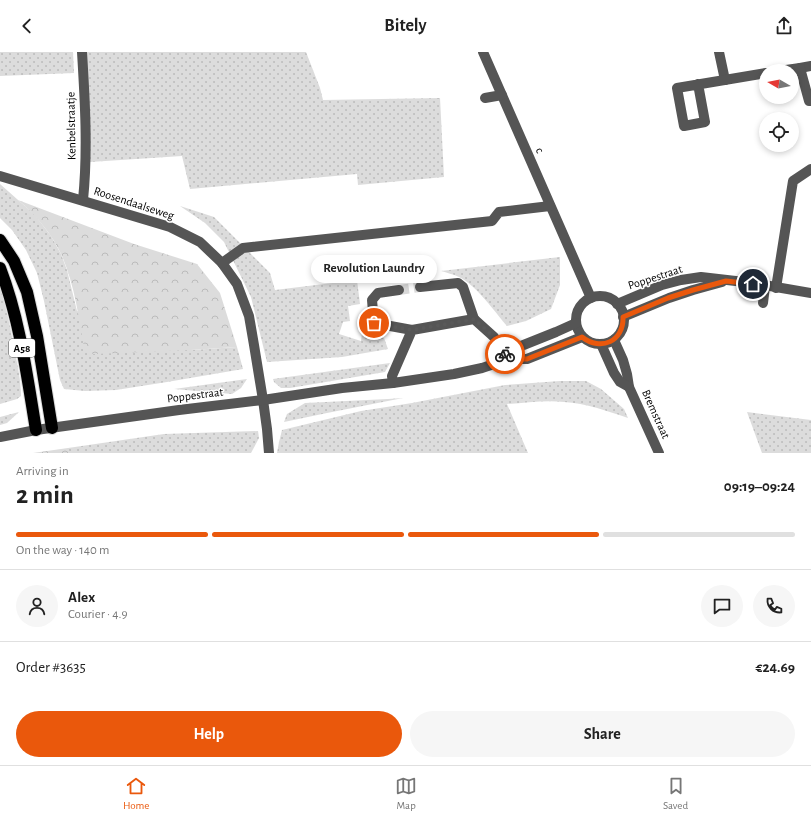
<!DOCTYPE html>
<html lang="en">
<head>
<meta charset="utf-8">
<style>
  body { margin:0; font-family:"Alegreya Sans",sans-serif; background:#f6f6f6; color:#222; height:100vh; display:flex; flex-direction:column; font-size:15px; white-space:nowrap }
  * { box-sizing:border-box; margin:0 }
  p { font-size:13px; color:#767676 }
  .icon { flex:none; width:22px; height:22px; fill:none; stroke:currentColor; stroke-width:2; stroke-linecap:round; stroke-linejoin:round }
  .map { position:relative; height:401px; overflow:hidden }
  .drawer { display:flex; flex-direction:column; background:#fff; flex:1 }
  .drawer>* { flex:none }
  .needle { width:26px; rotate:279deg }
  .tools { position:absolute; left:759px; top:12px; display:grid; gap:8px }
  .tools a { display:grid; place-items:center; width:40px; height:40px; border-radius:50%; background:#fff; box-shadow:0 2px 6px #0003; font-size:20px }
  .pin { position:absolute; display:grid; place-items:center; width:34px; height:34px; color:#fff; margin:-17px; border:2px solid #fff; border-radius:50%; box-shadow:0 1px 4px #0007 }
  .courier { position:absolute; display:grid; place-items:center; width:40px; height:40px; margin:-20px; border:3px solid #ea580c; border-radius:50%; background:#fff; color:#222; box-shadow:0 1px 5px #0007 }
  .bubble { position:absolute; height:28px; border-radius:14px; background:#fff; box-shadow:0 2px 6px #0003; font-size:13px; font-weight:600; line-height:28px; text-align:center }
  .overview em { font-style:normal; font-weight:600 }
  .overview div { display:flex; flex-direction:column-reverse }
  .overview { display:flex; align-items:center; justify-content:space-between; height:68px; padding:0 16px }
  h1 { font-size:26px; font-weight:600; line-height:30px }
  .bar { display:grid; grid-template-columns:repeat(4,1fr); gap:6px 4px; align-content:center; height:48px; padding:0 16px }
  .bar i { height:5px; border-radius:3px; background:#e0e0e0 }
  .bar .current { background:#ea580c }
  .bar p { grid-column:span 4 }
  .line { display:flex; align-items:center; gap:10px; padding:0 16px; border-top:1px solid #e0e0e0 }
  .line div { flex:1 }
  .round { display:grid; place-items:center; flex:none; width:42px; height:42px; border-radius:21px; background:#f6f6f6 }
  .primary-button { display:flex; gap:8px; margin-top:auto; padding:8px 16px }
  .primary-button a { flex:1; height:46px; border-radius:24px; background:#ea580c; color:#fff; font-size:16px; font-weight:600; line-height:46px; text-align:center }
  .primary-button a+a { background:#f6f6f6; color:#222 }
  header { display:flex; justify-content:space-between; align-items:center; height:52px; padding:0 16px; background:#fff; font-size:18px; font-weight:600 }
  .menu { display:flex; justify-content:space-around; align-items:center; height:56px; border-top:1px solid #e0e0e0; background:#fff; font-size:11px; color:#767676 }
  .menu a { display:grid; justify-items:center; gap:2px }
  .menu .current { color:#ea580c }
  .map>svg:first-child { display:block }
</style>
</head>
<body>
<header><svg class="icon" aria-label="back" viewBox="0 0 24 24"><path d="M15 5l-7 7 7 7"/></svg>Bitely<svg class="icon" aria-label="share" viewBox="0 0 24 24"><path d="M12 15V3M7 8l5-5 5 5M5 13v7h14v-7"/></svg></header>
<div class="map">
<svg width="811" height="401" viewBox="0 0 811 401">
  <defs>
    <pattern id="grass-dots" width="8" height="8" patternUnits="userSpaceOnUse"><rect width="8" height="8" fill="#dcdcdc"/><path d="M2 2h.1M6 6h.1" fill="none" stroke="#bbb" stroke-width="1.8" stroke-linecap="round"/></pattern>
    <pattern id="forest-crowns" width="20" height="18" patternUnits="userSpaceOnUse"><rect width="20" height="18" fill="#dcdcdc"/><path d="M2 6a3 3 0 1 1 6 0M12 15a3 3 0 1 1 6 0" fill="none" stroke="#bbb"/></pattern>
  </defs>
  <rect width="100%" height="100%" fill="#fff"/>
  <g fill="url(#grass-dots)">
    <polygon points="0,0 73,0 74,21 0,24"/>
    <polygon points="85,0 306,0 320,36 323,48 440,46 444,125 358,133 357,122 190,137 182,104 90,110"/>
    <polygon points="0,132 35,163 51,184 61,202 67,218 77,259 191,298 237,295 243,317 167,330 116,338 85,339 64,337 60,328 44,249 37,221 26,198 12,178 0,166"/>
    <polygon points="180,154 214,165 270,221 275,238 357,228 360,252 348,254 350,269 343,270 339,282 361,289 362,281 384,286 388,297 342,305 267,310 251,245 224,190 205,171"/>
    <path d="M560,205V233L551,257L526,269L507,274C495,260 476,233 459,225C453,222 447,221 441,219Z"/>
    <path d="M0,235C6,254 10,274 14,295C17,311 21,327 21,344L17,347L0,352Z"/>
    <polygon points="390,311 385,320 290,336 281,336 274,330 273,327"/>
    <polygon points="247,327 241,336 232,342 174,337"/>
    <path d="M560,329H586L601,337L624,357L628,366C607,359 586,351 564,350C545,348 526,351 507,352L528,401H277L279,390L282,378L361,359L412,351L505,333Z"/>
    <polygon points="403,346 327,361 284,370 287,362 305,351 388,347"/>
    <polygon points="19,360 7,371 0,373 0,365"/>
    <polygon points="747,360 811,368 811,401 762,401"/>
    <polygon points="258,379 259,386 251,401 68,401 68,396 164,382"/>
  </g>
  <g fill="url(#forest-crowns)">
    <path d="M18,148L134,192L197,212L220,241L237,295L191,298L94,302L85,300C79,268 75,234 62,204C52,182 36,163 18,148Z"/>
    <polygon points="68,396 68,401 33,401"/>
  </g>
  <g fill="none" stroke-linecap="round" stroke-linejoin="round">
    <polyline stroke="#d9d9d9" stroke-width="10" stroke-dasharray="10 5" stroke-linecap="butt" points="399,238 420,235"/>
    <defs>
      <g id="highway">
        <polyline points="0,188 14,209 27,240 37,284 52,376"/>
        <path d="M0,216C20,268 27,324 36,378"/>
      </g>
    </defs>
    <use href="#highway" stroke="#dbdbdb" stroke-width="14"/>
    <g stroke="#555" stroke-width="10">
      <path d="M82,0C85,49 88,99 83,148"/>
      <polyline points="483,0 591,246"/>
      <polyline points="719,0 725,28"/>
      <polyline points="800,16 811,14"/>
      <polyline points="779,19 800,16 809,49 811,49"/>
      <polyline points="698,32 705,70 684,74 677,36 766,21"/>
      <polyline points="485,46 502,43"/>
      <polyline points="0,124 170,175 200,190 222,211 237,232 249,264 254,293 263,348 267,377 269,401"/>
      <polyline points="222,211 243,196 492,169 499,160 550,154"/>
      <polyline points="420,235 458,231 463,235 474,267"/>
      <polyline points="776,236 793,129 811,117"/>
      <polyline points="399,238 378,241 372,248 374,271 412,278"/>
      <circle cx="600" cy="268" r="24"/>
      <polyline points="763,251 765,234"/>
      <polyline points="617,252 662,233 681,228 701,225 753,231 811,241"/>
      <polyline points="623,265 669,246 693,238 722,230"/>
      <polyline points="614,288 623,308 627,322 629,335 659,401"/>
      <polyline points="601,292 614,321 620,330 629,335"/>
      <polyline points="509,307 521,294 556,280 576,271"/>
      <polyline points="393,331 392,324 412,278 474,267 494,285 509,307"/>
      <polyline points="0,385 36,378 179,358 263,348 342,336 393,331 454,322 482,316 509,307 527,307 582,285"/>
    </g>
    <use href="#highway" stroke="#000" stroke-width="12"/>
  </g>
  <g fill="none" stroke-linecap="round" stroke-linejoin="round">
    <polyline stroke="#595959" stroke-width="4" stroke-dasharray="0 7.2" points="374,271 412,278 474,267 494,285 505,302"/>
    <path stroke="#ea580c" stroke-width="5" d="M505,302L509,307H527L582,285C601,300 624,289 623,265L668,246L693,238L726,229L753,232"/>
  </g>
  <g text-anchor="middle" stroke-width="3" stroke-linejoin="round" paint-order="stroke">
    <rect fill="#fff" stroke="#4c4c4c" stroke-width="1" x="9" y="287" width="26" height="18" rx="3"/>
    <g font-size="11" font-weight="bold" fill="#000">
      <text x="22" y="300">A58</text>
    </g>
    <g font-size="12" fill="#000" stroke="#fff">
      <text transform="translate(71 74) rotate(-91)" y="4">Kenbelstraatje</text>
      <text transform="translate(540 98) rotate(67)" y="4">c</text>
      <text transform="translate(134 151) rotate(18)" y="4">Roosendaalseweg</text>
      <text transform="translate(655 225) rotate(-18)" y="4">Poppestraat</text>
      <text transform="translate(195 343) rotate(-7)" y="4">Poppestraat</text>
      <text transform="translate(656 362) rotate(66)" y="4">Bremstraat</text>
    </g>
  </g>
</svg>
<div class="tools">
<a><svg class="needle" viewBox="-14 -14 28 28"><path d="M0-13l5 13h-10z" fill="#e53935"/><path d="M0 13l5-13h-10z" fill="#767676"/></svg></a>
<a><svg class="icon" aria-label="locate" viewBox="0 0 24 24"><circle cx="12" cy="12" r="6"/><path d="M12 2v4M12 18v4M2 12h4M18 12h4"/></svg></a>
</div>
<div class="pin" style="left:374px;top:271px;background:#ea580c"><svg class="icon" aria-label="bag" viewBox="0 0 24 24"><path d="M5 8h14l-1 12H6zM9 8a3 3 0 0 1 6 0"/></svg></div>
<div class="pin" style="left:753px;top:232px;background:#1f2937"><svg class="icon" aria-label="home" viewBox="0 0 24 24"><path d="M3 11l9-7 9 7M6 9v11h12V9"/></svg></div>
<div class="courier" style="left:505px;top:302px"><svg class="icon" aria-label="bike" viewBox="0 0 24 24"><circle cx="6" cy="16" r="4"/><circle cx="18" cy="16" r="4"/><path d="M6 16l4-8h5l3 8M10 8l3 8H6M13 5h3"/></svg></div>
<div class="bubble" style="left:311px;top:203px;width:126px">Revolution Laundry</div>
</div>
<section class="drawer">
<div class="overview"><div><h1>2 min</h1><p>Arriving in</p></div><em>09:19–09:24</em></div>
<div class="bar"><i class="current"></i><i class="current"></i><i class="current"></i><i></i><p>On the way · 140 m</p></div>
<div class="line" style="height:72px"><a class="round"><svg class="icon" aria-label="person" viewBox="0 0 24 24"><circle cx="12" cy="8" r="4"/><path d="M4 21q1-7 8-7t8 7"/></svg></a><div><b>Alex</b><p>Courier · 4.9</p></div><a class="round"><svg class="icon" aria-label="chat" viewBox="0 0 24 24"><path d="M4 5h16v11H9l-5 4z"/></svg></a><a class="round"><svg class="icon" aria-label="phone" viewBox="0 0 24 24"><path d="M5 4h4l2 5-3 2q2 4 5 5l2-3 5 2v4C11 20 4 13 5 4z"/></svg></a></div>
<div class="line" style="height:52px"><div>Order #3635</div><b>€24.69</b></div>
<div class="primary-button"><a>Help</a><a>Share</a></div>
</section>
<nav class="menu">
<a class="current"><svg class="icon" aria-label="home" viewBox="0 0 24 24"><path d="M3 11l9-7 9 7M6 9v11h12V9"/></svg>Home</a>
<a><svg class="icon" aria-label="map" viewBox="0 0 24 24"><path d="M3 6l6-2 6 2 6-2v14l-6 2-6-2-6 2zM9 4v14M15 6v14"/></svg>Map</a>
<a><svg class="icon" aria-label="saved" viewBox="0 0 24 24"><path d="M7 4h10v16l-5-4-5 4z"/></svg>Saved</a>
</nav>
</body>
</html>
